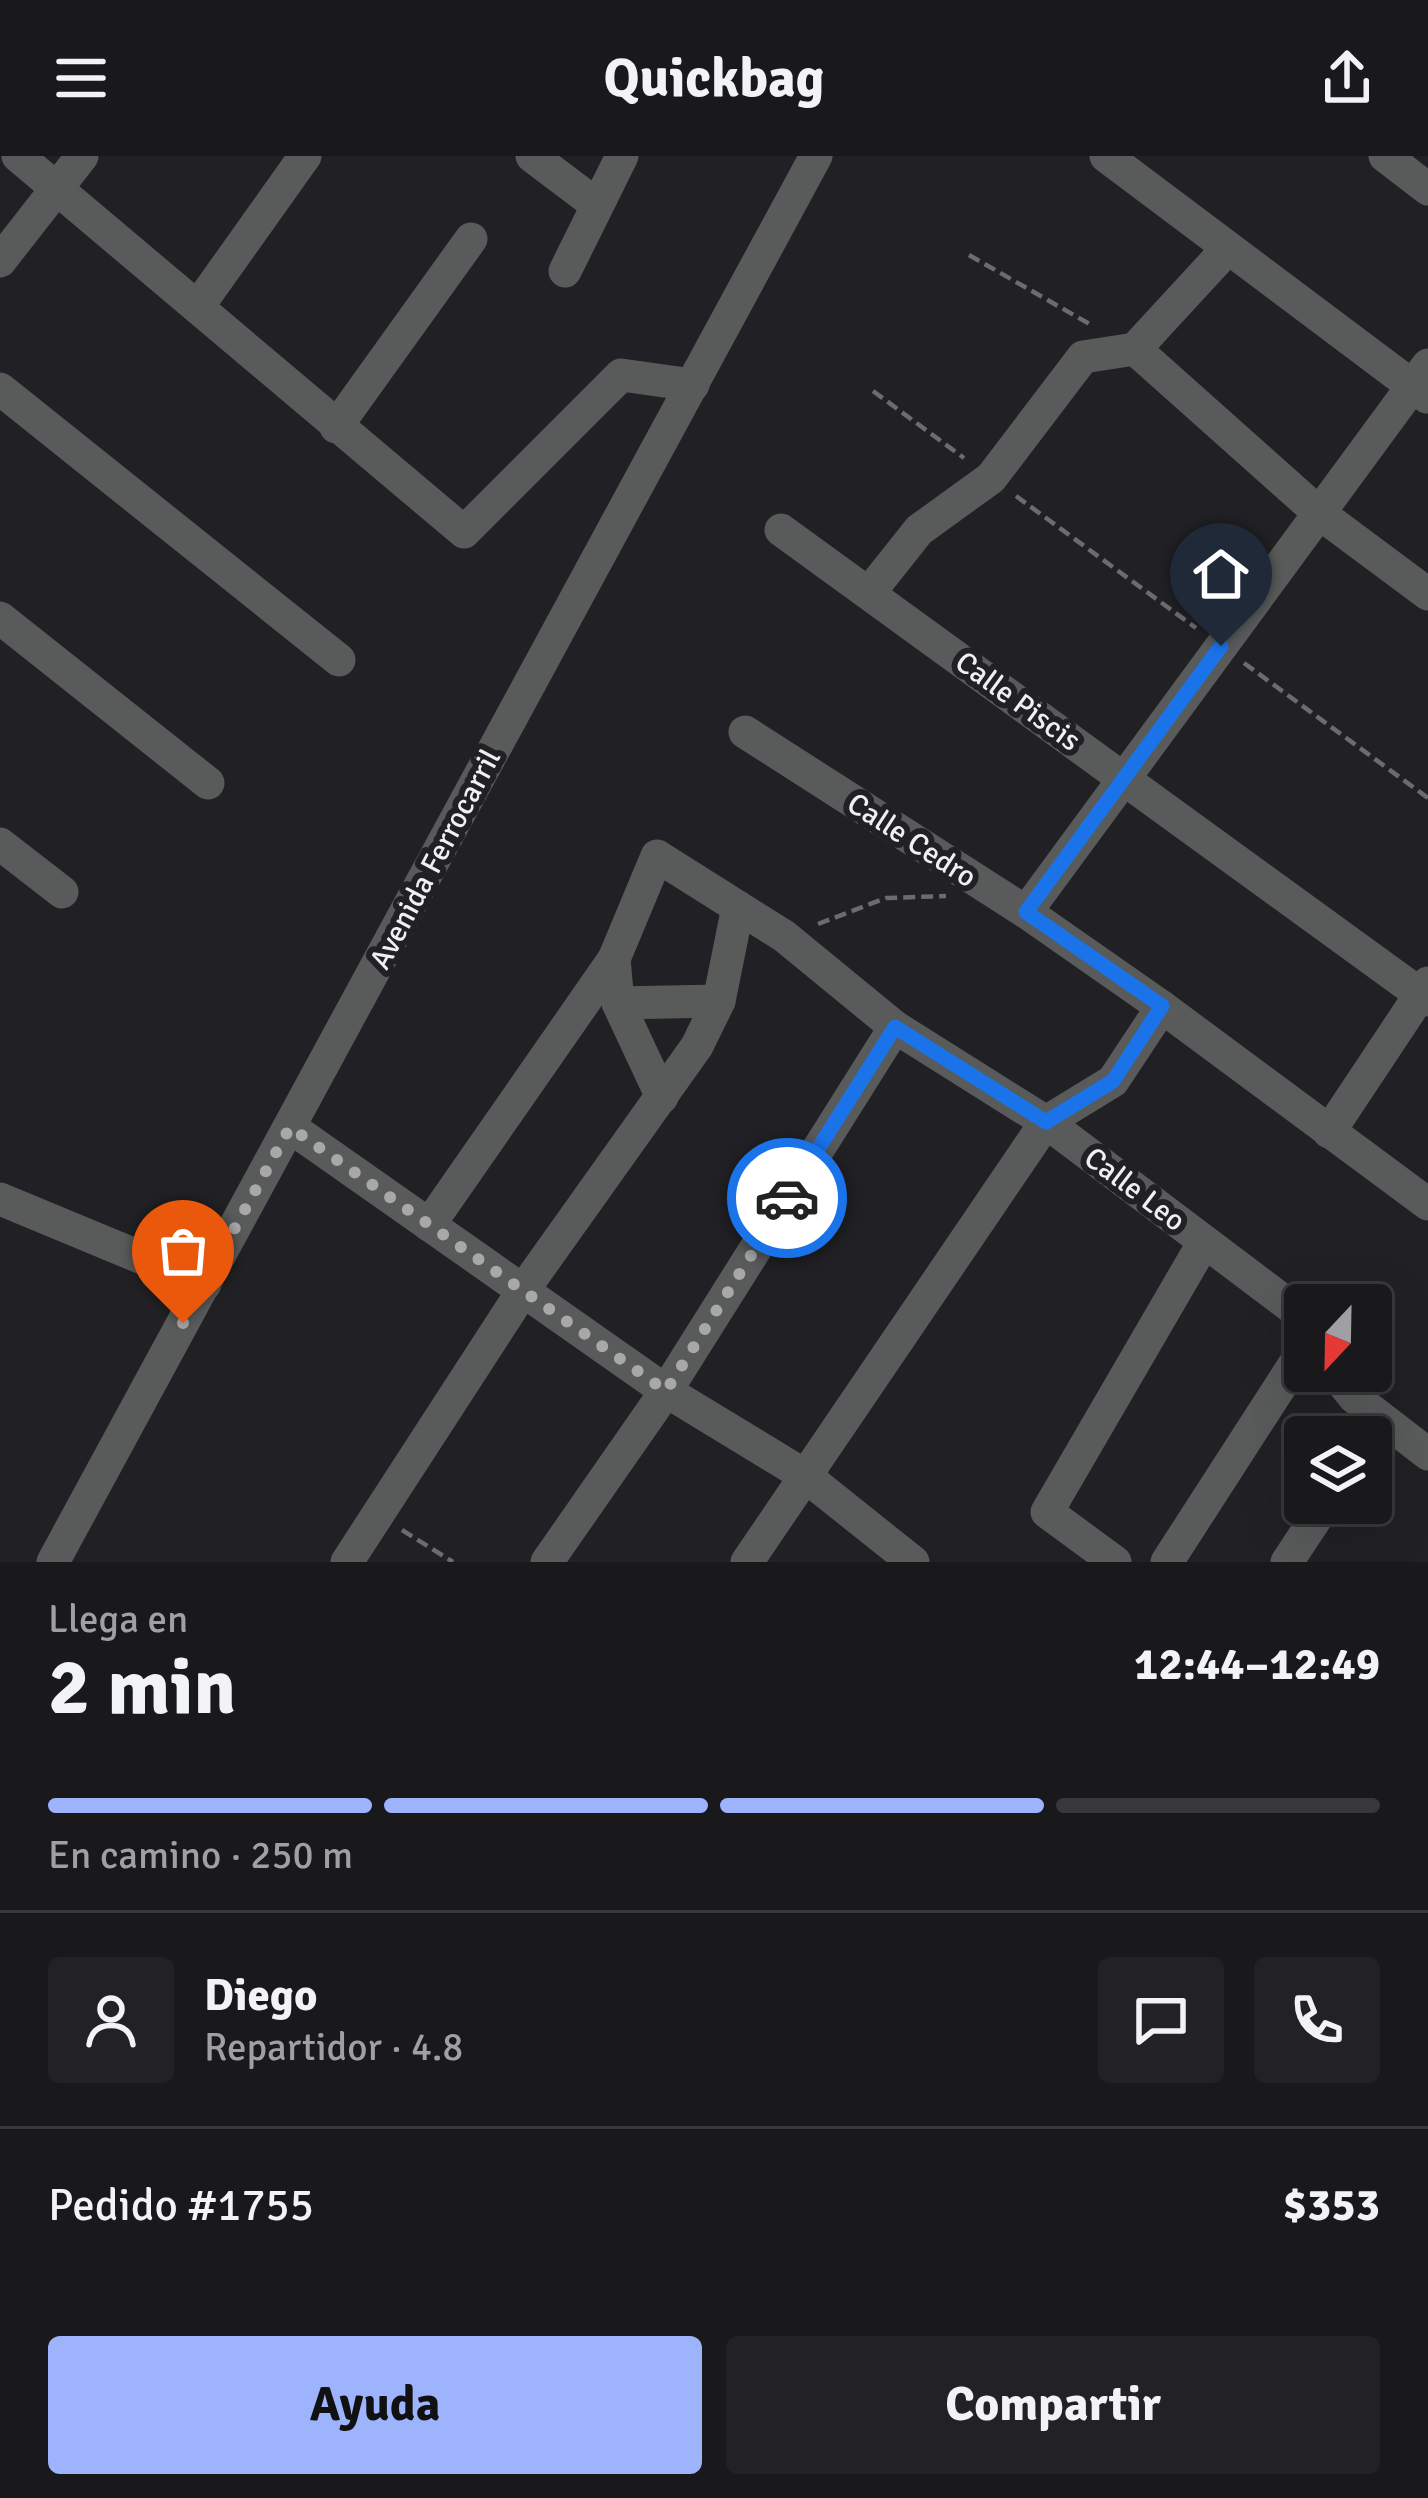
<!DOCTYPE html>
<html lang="es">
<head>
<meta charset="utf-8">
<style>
  body { margin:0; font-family:Signika,sans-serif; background:#222225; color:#f1f3f6; height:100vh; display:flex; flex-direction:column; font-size:45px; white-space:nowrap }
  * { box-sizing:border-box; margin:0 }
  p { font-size:39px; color:#9fa0a3 }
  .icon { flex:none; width:66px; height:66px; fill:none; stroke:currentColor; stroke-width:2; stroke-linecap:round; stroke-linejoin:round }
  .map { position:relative; height:1406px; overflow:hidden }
  .drawer { display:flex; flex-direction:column; background:#19191c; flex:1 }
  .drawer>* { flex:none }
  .needle { width:78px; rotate:202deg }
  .buttons { position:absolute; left:1284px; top:1128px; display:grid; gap:24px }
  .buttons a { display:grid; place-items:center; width:108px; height:108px; border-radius:12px; background:#19191c; box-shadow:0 12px 48px #0002,0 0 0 3px #37383b; font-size:60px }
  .pin { position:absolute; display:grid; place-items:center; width:102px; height:102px; color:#fff; margin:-123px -51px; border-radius:50% 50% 50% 0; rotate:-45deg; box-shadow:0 0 12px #0007 }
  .pin .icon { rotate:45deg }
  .courier { position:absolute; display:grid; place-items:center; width:120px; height:120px; margin:-60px; border:9px solid #1a73e8; border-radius:50%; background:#fff; color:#222; box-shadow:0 3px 15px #0007 }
  .headline em { font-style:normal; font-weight:700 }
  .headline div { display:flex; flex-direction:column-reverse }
  .headline { display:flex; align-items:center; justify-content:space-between; height:204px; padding:0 48px }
  h1 { font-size:78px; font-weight:700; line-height:90px }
  .bar { display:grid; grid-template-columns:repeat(4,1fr); gap:18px 12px; align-content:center; height:144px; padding:0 48px }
  .bar i { height:15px; border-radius:9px; background:#37383b }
  .bar .selected { background:#9db4fd }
  .bar p { grid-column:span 4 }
  .line { display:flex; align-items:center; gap:30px; padding:0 48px; border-top:3px solid #37383b }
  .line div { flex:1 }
  .round { display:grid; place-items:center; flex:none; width:126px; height:126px; border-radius:12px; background:#222225 }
  .button { display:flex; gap:24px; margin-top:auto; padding:24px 48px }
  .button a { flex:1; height:138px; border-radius:12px; background:#9db4fd; color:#111; font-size:48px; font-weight:700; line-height:138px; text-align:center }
  .button a+a { background:#222225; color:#f1f3f6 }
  header { display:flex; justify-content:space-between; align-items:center; height:156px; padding:0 48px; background:#19191c; font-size:54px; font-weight:700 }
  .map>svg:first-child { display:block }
</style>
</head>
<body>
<header><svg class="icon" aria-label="menu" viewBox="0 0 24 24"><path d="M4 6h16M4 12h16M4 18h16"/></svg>Quickbag<svg class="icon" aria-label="share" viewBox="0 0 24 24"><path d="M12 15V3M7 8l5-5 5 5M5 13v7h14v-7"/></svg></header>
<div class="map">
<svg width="1428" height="1406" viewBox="0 0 1428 1406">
  <rect width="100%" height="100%" fill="#212125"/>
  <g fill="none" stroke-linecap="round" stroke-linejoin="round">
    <g stroke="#6c6c6f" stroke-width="4.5" stroke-dasharray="12 6" stroke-linecap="butt">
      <polyline points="969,99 1093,170"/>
      <polyline points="873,235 964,302"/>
      <polyline points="1016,340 1196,472"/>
      <polyline points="1244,507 1428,642"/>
      <polyline points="818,768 886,742 946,740"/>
      <polyline points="402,1374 453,1406"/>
    </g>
    <g stroke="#595b5b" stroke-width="33">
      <polyline points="18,0 464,376 621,219 693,229"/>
      <polyline points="532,0 597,49"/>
      <polyline points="1106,0 1427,241"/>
      <polyline points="1385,0 1428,33"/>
      <polyline points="0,105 82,0"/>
      <polyline points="565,115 622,0"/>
      <polyline points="199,149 305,0"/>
      <polyline points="1135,193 1319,357 1428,438"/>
      <polyline points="0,233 339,504"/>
      <polyline points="336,271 471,83"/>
      <polyline points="781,374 1428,844"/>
      <polyline points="869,437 919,374 991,322 1083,201 1135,193 1228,92"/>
      <polyline points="0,462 208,627"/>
      <polyline points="745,576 1026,756 1162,851 1428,1048"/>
      <polyline points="0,688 62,736"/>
      <polyline points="1026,756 1428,209"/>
      <polyline points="614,803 618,847 662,941"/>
      <polyline points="618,847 719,845"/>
      <polyline points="290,971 666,1235 804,1319 913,1406"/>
      <polyline points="1329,976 1428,827"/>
      <polyline points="0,1043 205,1128"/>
      <polyline points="429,1069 614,803 657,700 784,780 895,871 1046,966 1298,1156 1305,1174"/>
      <polyline points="1333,1215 1354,1241 1428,1298"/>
      <polyline points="53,1406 816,0"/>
      <polyline points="347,1406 524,1133 697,890 719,845 738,751"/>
      <polyline points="547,1406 666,1235 895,871"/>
      <polyline points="747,1406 1046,966 1113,925 1162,851"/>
      <polyline points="1115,1406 1047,1356 1204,1086"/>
      <polyline points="1167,1406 1305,1192"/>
      <polyline points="1287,1406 1326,1347"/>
    </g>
  </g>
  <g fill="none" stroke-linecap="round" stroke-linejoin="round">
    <polyline stroke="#a8a8aa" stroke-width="12" stroke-dasharray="0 21.6" points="183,1167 290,971 666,1235 787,1042"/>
    <polyline stroke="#1a73e8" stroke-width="15" points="787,1042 895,871 1046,966 1113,925 1162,850 1026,756 1221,490"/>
  </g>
  <g text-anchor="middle" stroke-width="12" stroke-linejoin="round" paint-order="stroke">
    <g font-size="30" fill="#f0f0f2" stroke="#212125">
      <text transform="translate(1018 545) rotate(36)" y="10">Calle Piscis</text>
      <text transform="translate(912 684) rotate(33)" y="10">Calle Cedro</text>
      <text transform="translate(435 703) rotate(-62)" y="10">Avenida Ferrocarril</text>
      <text transform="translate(1135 1033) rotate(37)" y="10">Calle Leo</text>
    </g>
  </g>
</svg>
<div class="buttons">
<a><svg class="needle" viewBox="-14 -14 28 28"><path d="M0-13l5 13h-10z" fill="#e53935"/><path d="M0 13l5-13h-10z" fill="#9fa0a3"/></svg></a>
<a><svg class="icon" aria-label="layers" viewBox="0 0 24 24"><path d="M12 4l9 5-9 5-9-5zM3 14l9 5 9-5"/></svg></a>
</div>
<div class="pin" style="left:183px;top:1167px;background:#ea580c"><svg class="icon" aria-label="bag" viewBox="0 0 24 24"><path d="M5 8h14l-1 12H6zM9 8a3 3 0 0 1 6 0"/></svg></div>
<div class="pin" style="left:1221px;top:490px;background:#1f2937"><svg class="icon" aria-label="home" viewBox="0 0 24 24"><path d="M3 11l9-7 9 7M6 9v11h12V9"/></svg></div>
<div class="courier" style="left:787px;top:1042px"><svg class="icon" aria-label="car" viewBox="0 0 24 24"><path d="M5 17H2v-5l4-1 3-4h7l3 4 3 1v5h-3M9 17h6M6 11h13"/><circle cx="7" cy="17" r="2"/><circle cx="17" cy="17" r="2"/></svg></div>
</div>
<section class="drawer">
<div class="headline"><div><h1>2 min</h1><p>Llega en</p></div><em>12:44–12:49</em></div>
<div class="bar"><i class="selected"></i><i class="selected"></i><i class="selected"></i><i></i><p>En camino · 250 m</p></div>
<div class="line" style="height:216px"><a class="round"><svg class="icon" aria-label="person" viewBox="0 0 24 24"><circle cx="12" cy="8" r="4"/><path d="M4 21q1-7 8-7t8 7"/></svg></a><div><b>Diego</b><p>Repartidor · 4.8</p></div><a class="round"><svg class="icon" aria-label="chat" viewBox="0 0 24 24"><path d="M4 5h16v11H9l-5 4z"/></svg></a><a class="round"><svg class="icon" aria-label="phone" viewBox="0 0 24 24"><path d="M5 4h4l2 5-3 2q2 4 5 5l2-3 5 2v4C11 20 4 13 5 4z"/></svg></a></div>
<div class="line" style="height:156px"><div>Pedido #1755</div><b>$353</b></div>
<div class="button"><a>Ayuda</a><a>Compartir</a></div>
</section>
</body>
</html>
